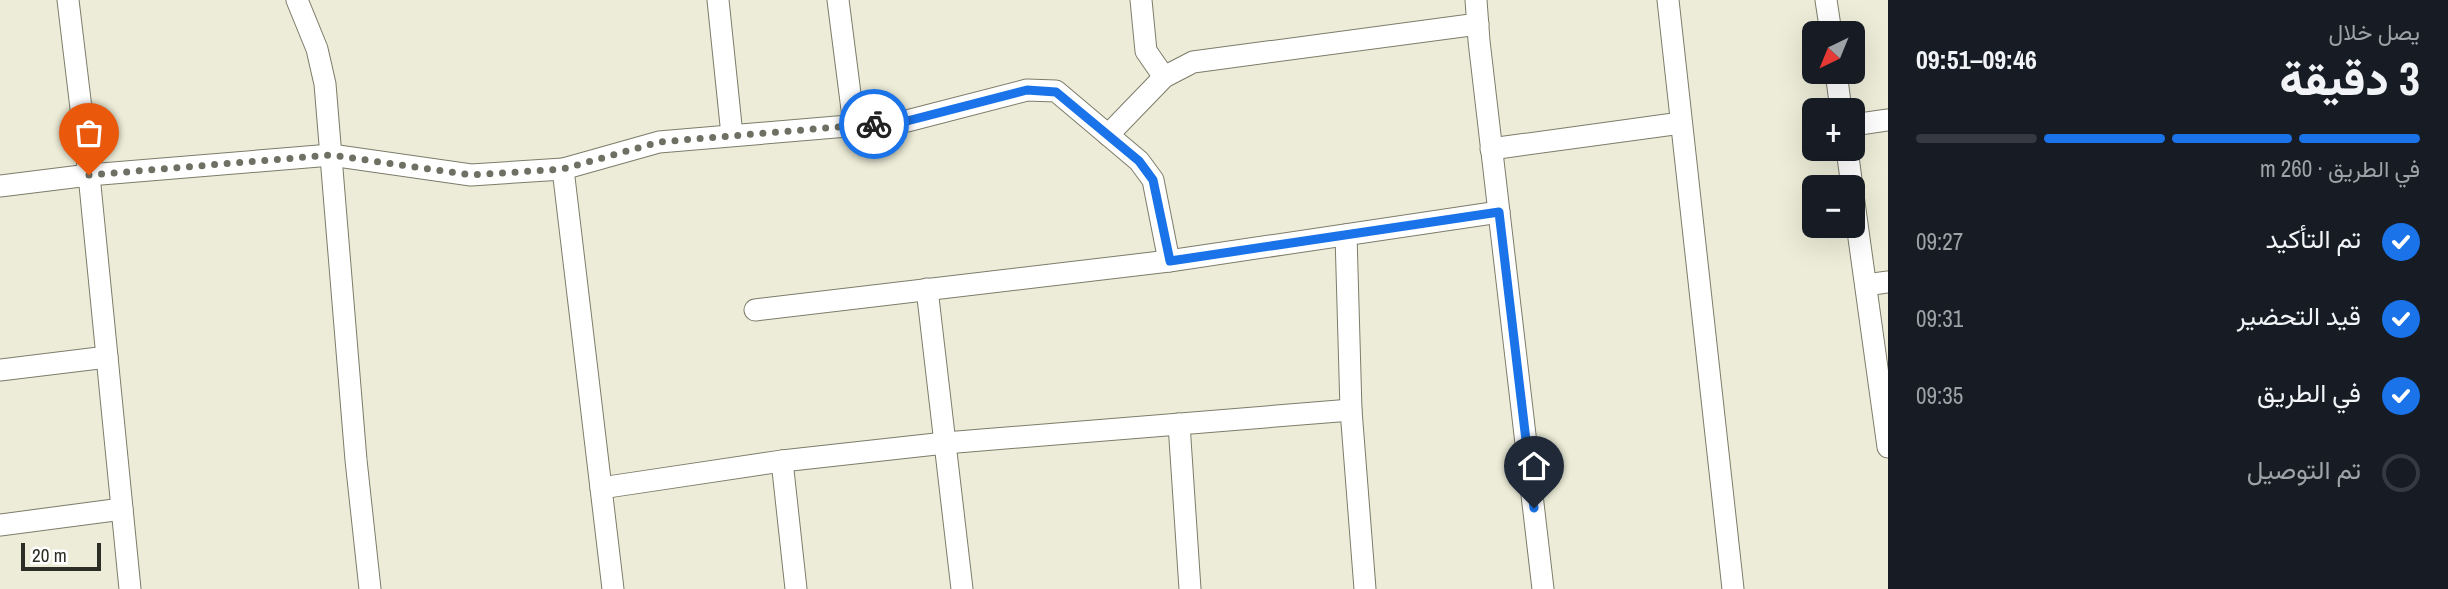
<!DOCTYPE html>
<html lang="ar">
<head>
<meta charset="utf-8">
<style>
  body { margin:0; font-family:"Archivo Narrow",Vazirmatn,sans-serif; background:#242831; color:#f1f3f6; direction:rtl; height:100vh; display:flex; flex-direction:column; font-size:26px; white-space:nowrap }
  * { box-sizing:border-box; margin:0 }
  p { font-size:23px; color:#9ea1a6 }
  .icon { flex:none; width:38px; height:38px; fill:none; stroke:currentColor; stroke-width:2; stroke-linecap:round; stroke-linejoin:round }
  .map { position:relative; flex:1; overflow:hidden; direction:ltr }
  .details { display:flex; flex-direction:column; background:#171b24; width:560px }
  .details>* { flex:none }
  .needle { width:46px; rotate:223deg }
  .controls { position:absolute; left:1802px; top:21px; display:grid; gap:14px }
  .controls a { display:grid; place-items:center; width:63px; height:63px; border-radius:10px; background:#171b24; box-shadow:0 7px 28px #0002; font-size:35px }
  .scale { position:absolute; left:21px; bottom:18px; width:80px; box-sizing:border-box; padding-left:7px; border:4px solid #2c2d25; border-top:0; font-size:19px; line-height:24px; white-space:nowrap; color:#2c2d25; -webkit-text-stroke:5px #fff; paint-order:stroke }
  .pin { position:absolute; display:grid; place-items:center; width:60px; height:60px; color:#fff; margin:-72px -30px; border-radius:50% 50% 50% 0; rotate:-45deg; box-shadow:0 0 7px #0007 }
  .pin .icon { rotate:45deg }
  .courier { position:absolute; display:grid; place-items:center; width:70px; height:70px; margin:-35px; border:5px solid #1a73e8; border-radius:50%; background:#fff; color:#222; box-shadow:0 2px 9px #0007 }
  .head em { font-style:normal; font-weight:800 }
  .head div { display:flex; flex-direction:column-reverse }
  .head { display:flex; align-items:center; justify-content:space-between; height:119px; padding:0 28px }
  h1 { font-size:46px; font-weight:800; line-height:52px }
  .bar { display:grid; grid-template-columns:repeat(4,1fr); gap:10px 7px; align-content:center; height:84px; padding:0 28px }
  .bar i { height:9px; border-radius:5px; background:#363941 }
  .bar .active { background:#1a73e8 }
  .bar p { grid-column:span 4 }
  ol { padding:0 28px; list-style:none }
  li { display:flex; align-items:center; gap:21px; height:77px }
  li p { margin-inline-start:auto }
  li .icon { padding:7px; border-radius:50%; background:#1a73e8; color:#fff; stroke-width:4 }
  li:last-child { color:#9ea1a6 }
  li i { width:38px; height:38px; border:4px solid #363941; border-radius:50% }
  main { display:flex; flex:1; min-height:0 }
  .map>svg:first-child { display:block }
</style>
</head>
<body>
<main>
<section class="details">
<div class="head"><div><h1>3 دقيقة</h1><p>يصل خلال</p></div><em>09:46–09:51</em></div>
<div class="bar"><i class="active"></i><i class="active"></i><i class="active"></i><i></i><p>في الطريق · 260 m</p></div>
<ol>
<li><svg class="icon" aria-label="check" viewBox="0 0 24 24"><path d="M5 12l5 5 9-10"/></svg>تم التأكيد<p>09:27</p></li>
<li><svg class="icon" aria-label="check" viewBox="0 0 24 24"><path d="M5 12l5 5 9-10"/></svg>قيد التحضير<p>09:31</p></li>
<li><svg class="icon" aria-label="check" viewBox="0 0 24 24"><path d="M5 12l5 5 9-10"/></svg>في الطريق<p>09:35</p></li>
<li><i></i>تم التوصيل</li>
</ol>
</section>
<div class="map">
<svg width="1888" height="589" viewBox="0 0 1888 589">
  <rect width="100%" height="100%" fill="#ececd8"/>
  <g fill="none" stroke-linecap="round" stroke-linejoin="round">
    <defs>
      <g id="street">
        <polyline points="68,0 89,175 130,589"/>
        <polyline points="297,0 317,49 325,84 356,460 370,589"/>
        <polyline points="718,0 732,135"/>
        <polyline points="838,0 854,125"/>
        <polyline points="1141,0 1146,51 1164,77"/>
        <polyline points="1476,0 1479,41 1543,589"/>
        <polyline points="1668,0 1733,589"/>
        <polyline points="1826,0 1831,33"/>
        <polyline points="1836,72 1841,110"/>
        <polyline points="1853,125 1888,120"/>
        <polyline points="1108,135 1164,77 1193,62 1478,24"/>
        <polyline points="1491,149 1681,123"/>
        <polyline points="1847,149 1852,187"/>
        <polyline points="563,169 613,589"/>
        <polyline points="0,186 89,175 331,155 471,175 563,169 659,142 907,121 1027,90 1056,91 1139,161 1153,180 1169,261"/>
        <polyline points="1853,195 1888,447"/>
        <polyline points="1346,235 1351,410 1365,589"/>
        <polyline points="1866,285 1888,282"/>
        <polyline points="927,289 962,589"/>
        <polyline points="755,310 1169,261 1499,212"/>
        <polyline points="0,370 107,357"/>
        <polyline points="1179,424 1190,589"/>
        <polyline points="782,461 796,589"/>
        <polyline points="601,488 782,461 945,443 1351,410"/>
        <polyline points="0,525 122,509"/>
      </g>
    </defs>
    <use href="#street" stroke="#7c7c6a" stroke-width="23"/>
    <use href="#street" stroke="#fff" stroke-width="21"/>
  </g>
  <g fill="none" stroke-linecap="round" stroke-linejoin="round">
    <polyline stroke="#6f7064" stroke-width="7" stroke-dasharray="0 12.6" points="89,175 331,155 471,175 563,169 659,142 874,124"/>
    <polyline stroke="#1a73e8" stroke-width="9" points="874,124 907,121 1027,90 1056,92 1139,161 1153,180 1170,261 1499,212 1534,508"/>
  </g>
</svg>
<div class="controls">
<a><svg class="needle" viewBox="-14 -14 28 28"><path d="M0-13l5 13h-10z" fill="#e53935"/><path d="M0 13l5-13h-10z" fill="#9ea1a6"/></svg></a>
<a>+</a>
<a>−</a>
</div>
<div class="scale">20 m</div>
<div class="pin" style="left:89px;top:175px;background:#ea580c"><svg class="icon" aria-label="bag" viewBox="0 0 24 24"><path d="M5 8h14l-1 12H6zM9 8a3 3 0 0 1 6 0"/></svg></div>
<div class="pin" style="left:1534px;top:508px;background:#1f2937"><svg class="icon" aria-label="home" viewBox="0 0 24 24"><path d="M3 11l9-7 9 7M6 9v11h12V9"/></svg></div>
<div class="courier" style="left:874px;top:124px"><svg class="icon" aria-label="bike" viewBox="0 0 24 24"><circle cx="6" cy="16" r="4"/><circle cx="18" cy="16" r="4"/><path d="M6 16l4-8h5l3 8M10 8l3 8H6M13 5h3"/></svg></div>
</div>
</main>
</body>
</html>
